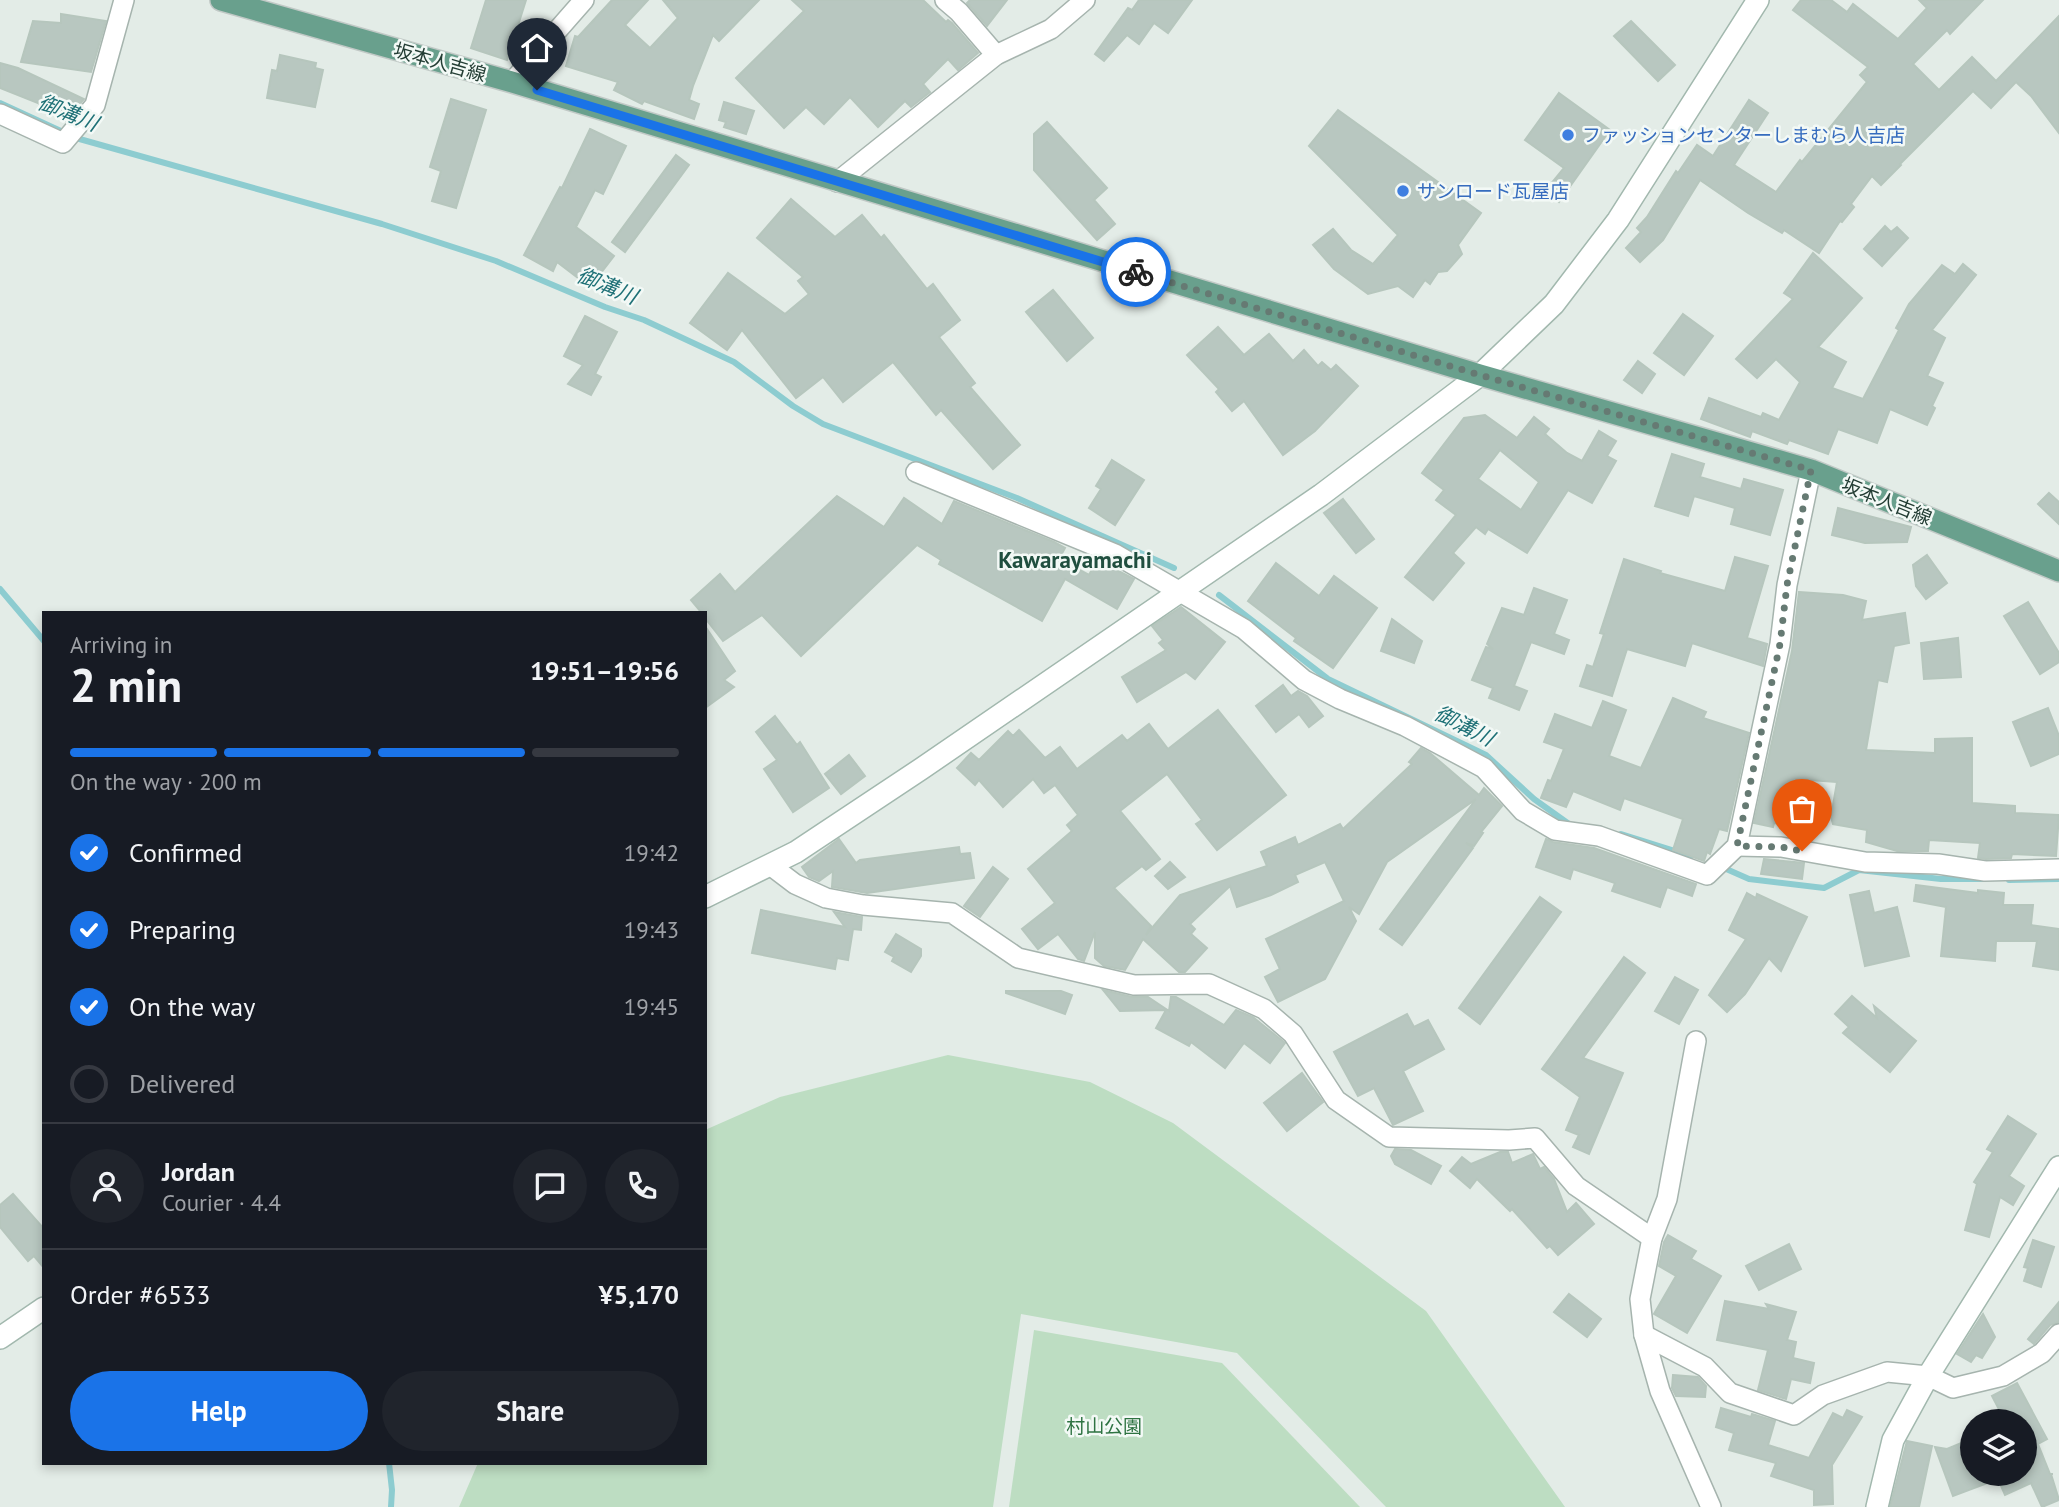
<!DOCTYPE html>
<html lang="en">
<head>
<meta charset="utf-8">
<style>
  body { margin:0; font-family:"PT Sans","Noto Sans JP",sans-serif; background:#20242c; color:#f1f3f6; height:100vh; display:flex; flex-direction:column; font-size:26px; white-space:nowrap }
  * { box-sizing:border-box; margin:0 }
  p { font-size:23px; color:#9ea1a6 }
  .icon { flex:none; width:38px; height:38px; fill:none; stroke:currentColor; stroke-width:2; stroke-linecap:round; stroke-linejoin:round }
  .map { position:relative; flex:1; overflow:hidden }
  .panel { position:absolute; left:42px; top:611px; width:665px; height:854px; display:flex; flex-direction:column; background:#171b24; border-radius:0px; box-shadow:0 4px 10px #0003 }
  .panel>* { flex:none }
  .buttons { position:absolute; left:1960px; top:1409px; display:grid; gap:14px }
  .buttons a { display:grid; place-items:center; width:77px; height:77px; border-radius:50%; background:#171b24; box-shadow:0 4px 10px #0003; font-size:35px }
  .pin { position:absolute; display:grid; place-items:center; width:60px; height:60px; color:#fff; margin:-72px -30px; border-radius:50% 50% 50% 0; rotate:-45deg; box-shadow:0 0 7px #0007 }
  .pin .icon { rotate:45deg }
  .courier { position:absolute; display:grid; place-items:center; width:70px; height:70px; margin:-35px; border:5px solid #1a73e8; border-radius:50%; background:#fff; color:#222; box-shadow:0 2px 9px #0007 }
  .head em { font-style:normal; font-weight:800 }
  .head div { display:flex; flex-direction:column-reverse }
  .head { display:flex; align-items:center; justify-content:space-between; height:119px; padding:0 28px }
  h1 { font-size:46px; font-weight:800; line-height:52px }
  .bar { display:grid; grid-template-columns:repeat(4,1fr); gap:10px 7px; align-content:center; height:84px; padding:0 28px }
  .bar i { height:9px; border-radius:5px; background:#363941 }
  .bar .selected { background:#1a73e8 }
  .bar p { grid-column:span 4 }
  .line { display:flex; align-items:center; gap:18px; padding:0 28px; border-top:2px solid #363941 }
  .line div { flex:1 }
  .round { display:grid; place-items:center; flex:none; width:74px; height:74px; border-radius:37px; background:#20242c }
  ol { padding:0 28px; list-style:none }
  li { display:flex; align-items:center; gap:21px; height:77px }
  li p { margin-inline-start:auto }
  li .icon { padding:7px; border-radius:50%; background:#1a73e8; color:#fff; stroke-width:4 }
  li:last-child { color:#9ea1a6 }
  li i { width:38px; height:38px; border:4px solid #363941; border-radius:50% }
  .action { display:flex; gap:14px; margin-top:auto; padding:14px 28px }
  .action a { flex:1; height:80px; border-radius:42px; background:#1a73e8; color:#fff; font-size:28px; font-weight:800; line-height:80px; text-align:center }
  .action a+a { background:#20242c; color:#f1f3f6 }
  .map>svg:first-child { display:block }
</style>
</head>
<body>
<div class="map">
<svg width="2059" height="1507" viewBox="0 0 2059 1507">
  <rect width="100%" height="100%" fill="#e3ece7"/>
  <g fill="#bdddc2">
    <polygon points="948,1055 1090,1082 1173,1123 1426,1311 1565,1507 1386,1507 1237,1353 1021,1314 993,1507 459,1507 478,1463 705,1463 705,1130 780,1097"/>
    <polygon points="1034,1330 1222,1363 1360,1507 1009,1507"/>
  </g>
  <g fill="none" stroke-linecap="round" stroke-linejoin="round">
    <g stroke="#8dccd0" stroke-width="6">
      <polyline points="0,103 76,138 382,224 496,261 605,307 644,320 734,362 793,406 823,424 1017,498 1174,568"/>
      <polyline points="0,589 44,641"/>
      <polyline points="1219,595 1328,679 1486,755 1534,799 1569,824"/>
      <polyline points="1621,834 1691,856"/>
      <polyline points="1724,868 1749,879 1824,888 1859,870 1941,879 1984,879"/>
      <polyline points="2009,880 2059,879"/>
      <polyline points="389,1463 392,1490 391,1507"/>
    </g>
  </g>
  <g fill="#b8c7c0" stroke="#b6c6bd" stroke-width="2" fill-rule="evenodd">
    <polygon points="486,0 526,0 507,60 471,48"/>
    <polygon points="612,0 648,0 625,25 650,48 678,18 663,0 759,0 719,41 713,35 693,86 689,100 699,104 694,119 644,101 642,104 614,90 618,82 566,66 575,36 578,37"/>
    <polygon points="792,0 923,0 946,22 948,20 952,23 978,53 958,70 948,59 923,84 930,92 911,107 905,101 878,127 850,97 824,124 806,107 784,128 736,78 804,11"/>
    <polygon points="970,0 1007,0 987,26 967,3"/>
    <polygon points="1139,0 1192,0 1168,33 1154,23 1139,44 1127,35 1104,61 1095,54 1128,8 1132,10"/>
    <polygon points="1801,0 1831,0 1847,12 1853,4 1898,39 1927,8 1919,0 1983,0 1950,34 1947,30 1913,64 1939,90 1972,57 1996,81 2059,16 2059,133 2031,96 2016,82 1991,108 1973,91 1900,164 1901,165 1881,185 1872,176 1851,204 1854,207 1842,222 1840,221 1819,253 1784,230 1782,233 1748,213 1700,180 1663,240 1640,262 1626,248 1641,232 1637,228 1647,217 1676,171 1678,173 1697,145 1713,156 1749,100 1768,113 1734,165 1776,192 1800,160 1802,162 1867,82 1860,75 1868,67 1793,10"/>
    <polygon points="61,14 106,21 91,72 21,62 33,21 61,23"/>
    <polygon points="1631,21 1675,65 1658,81 1614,36"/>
    <polygon points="280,55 316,63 315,68 323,70 315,107 267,98 272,70 277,71"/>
    <polygon points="0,63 18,68 84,99 65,121 51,112 53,109 0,88"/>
    <polygon points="1559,93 1610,130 1559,202 1546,190 1564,168 1525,140"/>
    <polygon points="451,99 486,110 456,208 432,201 441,171 430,167"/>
    <polygon points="724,102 754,111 746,134 724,127 726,122 719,120"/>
    <polygon points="1338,110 1481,213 1458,245 1462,254 1447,271 1438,272 1430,284 1425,280 1413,297 1398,286 1368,294 1334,269 1313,245 1333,229 1351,250 1373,264 1398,235 1309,146"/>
    <polygon points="1047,122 1107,188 1094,200 1115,224 1097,240 1034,170 1034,134"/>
    <polygon points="590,129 626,146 603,194 595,190 576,227 614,256 590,287 557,262 553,271 524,255 560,187 562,188"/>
    <polygon points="676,155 689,165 625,252 612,242"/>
    <polygon points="791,199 835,237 862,215 881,238 884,235 927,289 933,284 960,320 939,337 975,383 970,387 1020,445 993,469 941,410 936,415 893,362 843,402 823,377 796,398 742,330 727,350 690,323 728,273 785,314 809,294 798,281 803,277 757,238"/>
    <polygon points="1885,226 1891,232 1897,227 1908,238 1882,266 1864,249"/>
    <polygon points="1813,253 1862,298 1818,347 1846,362 1832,388 1863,399 1899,330 1896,328 1909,304 1942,265 1955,274 1963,264 1976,275 1932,330 1945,338 1927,376 1943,383 1932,406 1935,408 1927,425 1890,409 1877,443 1838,429 1828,454 1789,440 1787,444 1752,431 1750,437 1701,419 1709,398 1761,417 1763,413 1779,420 1800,382 1776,359 1757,378 1736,359 1793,299 1784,293"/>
    <polygon points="1053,290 1093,338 1067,361 1026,312"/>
    <polygon points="1683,314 1713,336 1684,375 1654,353"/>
    <polygon points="585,316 617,332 595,374 601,377 591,395 568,384 583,365 564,356"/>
    <polygon points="1218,327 1244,355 1269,334 1293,361 1304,350 1318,366 1322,362 1331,370 1336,365 1358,386 1315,431 1283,455 1244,401 1232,411 1216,392 1219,389 1187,355"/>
    <polygon points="1638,361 1655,374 1642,393 1624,380"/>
    <path d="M1485,415L1517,438L1534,417L1549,429L1545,434L1567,453L1582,461L1599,431L1616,441L1607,456L1616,461L1592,503L1568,490L1527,553L1488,529L1485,534L1476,527L1453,553L1464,563L1433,600L1405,577L1456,515L1436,500L1444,490L1422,473L1464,418ZM1500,450L1539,482L1521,510L1478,479Z"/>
    <polygon points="1672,454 1704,464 1700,477 1741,489 1744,479 1783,490 1770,535 1731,524 1735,508 1694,496 1688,516 1655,506"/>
    <polygon points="1112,460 1144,480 1115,525 1089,508 1101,489 1096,486"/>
    <polygon points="2049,493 2059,502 2059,524 2038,504"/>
    <polygon points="837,496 884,527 904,498 942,524 954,501 1054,542 1065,548 1059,559 1089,575 1097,560 1134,579 1117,609 1065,579 1042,621 939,564 941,560 917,545 801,656 762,615 723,641 705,618 705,612 701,612 691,600 720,574 735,592"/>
    <polygon points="1343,499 1374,539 1356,553 1324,513"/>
    <polygon points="1838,508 1911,527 1907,542 1865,543 1832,535"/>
    <polygon points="1927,555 1947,583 1926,599 1916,586 1913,565"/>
    <polygon points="1735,557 1768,566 1747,638 1767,644 1763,666 1692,643 1685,666 1627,649 1612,696 1580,686 1587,665 1593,667 1604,634 1600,633 1624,559 1661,571 1660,573 1725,591"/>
    <polygon points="1276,563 1319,596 1334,576 1377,608 1333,668 1294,641 1296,638 1248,601"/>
    <polygon points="1534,588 1567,600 1554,634 1569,640 1564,654 1531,642 1514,686 1527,691 1519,710 1489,698 1493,688 1472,680 1486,647 1493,649 1487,644 1502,608 1524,615"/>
    <polygon points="1799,592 1843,595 1866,601 1862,620 1905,613 1909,643 1894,646 1887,682 1878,680 1866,750 1935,753 1935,739 1972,738 1972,803 2015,806 2015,813 2059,815 2056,856 2012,854 2011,858 1986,859 1978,858 1980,843 1929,840 1928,851 1897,851 1866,842 1867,830 1833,824 1831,817 1837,782 1796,779 1786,825 1774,823 1773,827 1754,823 1792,651"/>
    <polygon points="2028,602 2059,653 2059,662 2040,674 2004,616"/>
    <polygon points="1181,607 1225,642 1195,679 1186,672 1137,702 1122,677 1166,650 1159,643 1163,640 1152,626"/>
    <polygon points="1392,619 1422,641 1414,663 1381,651"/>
    <polygon points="705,626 735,671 724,680 734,687 705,708"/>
    <polygon points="1958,638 1961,677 1924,679 1921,643"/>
    <polygon points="1283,685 1291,696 1298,691 1307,696 1323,716 1309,727 1299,714 1276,732 1256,706"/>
    <polygon points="1673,698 1706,712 1703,718 1749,733 1727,831 1719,829 1710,854 1707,852 1704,861 1673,850 1683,819 1624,798 1620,810 1573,791 1566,807 1541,798 1548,780 1551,781 1564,749 1544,742 1555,714 1592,728 1603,701 1626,710 1609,756 1641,768"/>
    <polygon points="2048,708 2059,736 2059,754 2031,766 2013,722"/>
    <polygon points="1218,710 1286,795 1217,850 1196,824 1202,820 1167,774 1120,811 1160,859 1146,870 1142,866 1114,888 1151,926 1146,935 1180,895 1267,866 1261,852 1295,837 1298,845 1340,824 1343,829 1412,764 1409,762 1421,748 1430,753 1479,795 1484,788 1502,806 1481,832 1483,833 1474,846 1466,843 1473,848 1402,945 1380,929 1476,799 1387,862 1359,914 1349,907 1356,921 1325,979 1278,1002 1265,977 1280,969 1266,939 1344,901 1325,862 1295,875 1298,882 1271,895 1237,907 1230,886 1190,924 1195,929 1191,934 1207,948 1185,972 1179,972 1143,939 1125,970 1104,966 1095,958 1095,932 1084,961 1078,959 1058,934 1038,949 1022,929 1055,903 1028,869 1072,831 1067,825 1078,815 1055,785 1044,793 1033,779 1003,807 979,780 975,785 957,768 971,753 979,760 1008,731 1013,736 1019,730 1045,758 1060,747 1077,769 1122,735 1127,741 1149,724 1168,749"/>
    <polygon points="775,716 797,745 800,742 829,788 793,812 764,769 777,760 756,732"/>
    <polygon points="849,755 865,776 841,794 825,774"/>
    <polygon points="839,839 856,863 860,860 959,847 960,854 970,853 974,878 867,893 832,887 833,871 819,881 809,877 802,867"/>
    <polygon points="1546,839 1553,842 1594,848 1696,884 1692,896 1667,887 1660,907 1612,891 1615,883 1573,869 1570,879 1536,867"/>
    <polygon points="1764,859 1804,863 1802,879 1761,874"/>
    <polygon points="1170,862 1185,877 1168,889 1155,876"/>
    <polygon points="993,867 1008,879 980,917 964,906"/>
    <polygon points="1916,885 1978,893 1978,890 2004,893 2003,905 2033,905 2031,925 2059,929 2059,970 2033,966 2037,941 1996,941 1995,961 1941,956 1946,907 1914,901"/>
    <polygon points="1869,891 1874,913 1897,907 1909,956 1865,966 1850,895"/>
    <polygon points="1747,893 1756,898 1757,894 1807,917 1781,971 1769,958 1745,994 1727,1012 1709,995 1746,939 1729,930"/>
    <polygon points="1540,897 1561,912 1480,1024 1459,1008"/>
    <polygon points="761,910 845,927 834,912 862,917 861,930 853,929 848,960 837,958 835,969 752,953"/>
    <polygon points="896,934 921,949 921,956 911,972 892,961 894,957 885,952"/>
    <polygon points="1624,957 1645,973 1583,1058 1623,1073 1589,1154 1573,1147 1579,1135 1566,1130 1580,1097 1542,1069"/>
    <polygon points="1675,977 1698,990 1679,1024 1655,1011"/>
    <polygon points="1103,990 1132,997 1148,997 1169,1011 1171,997 1176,997 1224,1025 1236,1010 1253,1017 1285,1043 1270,1063 1244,1043 1225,1068 1191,1042 1189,1046 1156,1028 1166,1010 1120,1011"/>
    <polygon points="1006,991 1061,991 1072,995 1065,1014 1006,993"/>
    <polygon points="1852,996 1877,1018 1874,1006 1916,1041 1890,1072 1843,1033 1849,1027 1835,1014"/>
    <polygon points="1407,1014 1414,1027 1428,1020 1444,1049 1403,1071 1423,1111 1393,1125 1374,1088 1358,1096 1334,1052"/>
    <polygon points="1302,1073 1323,1102 1287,1131 1264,1103"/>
    <polygon points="2008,1116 2036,1134 2009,1176 2024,1186 2013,1205 2000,1197 1989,1237 1965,1230 1977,1184 1974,1182 1993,1152 1987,1149"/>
    <polygon points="1395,1149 1411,1150 1441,1166 1431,1184 1395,1164 1391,1156"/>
    <polygon points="1500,1152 1508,1152 1512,1163 1533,1154 1540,1169 1544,1167 1554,1179 1567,1212 1576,1203 1594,1224 1558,1255 1550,1246 1547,1248 1512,1209 1510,1211 1477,1179 1470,1188 1450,1171 1462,1157 1471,1164"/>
    <polygon points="13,1194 44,1229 44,1268 34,1256 28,1261 0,1227 0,1205"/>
    <polygon points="1668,1235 1696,1251 1691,1259 1721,1276 1687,1333 1654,1314 1676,1276 1659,1266 1664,1242"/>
    <polygon points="2033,1240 2054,1247 2041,1287 2024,1281 2028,1268 2024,1267"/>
    <polygon points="1789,1244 1801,1269 1759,1290 1746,1266"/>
    <polygon points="1569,1294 1601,1319 1587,1337 1554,1312"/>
    <polygon points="1725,1301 1769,1309 1766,1304 1796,1312 1787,1340 1796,1342 1793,1358 1814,1363 1810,1383 1791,1379 1786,1399 1758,1390 1768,1350 1717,1340"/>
    <polygon points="2059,1302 2059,1322 2050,1325 2034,1344 2028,1339"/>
    <polygon points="1983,1314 1995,1337 1982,1358 1976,1355 1971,1362 1957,1354"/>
    <polygon points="1673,1375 1698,1377 1706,1386 1705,1397 1676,1396 1672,1388"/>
    <polygon points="2017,1383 2047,1439 2038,1444 2050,1474 2053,1474 2051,1474 2059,1500 2042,1507 2031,1483 2005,1495 1998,1479 1953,1496 1935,1447 1947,1449 1966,1441 1972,1455 1972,1474 2025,1474 2025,1421 2005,1421 1992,1396"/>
    <polygon points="1721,1408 1751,1417 1752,1414 1775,1421 1768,1445 1809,1458 1833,1413 1843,1418 1847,1410 1862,1417 1832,1465 1833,1504 1814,1505 1814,1490 1771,1476 1776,1463 1729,1450 1734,1433 1716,1427"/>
    <polygon points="1907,1441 1932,1446 1919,1507 1890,1507"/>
  </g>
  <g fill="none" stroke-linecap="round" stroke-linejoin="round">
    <defs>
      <g id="street">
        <polyline points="945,0 959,12 996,55"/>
        <polyline points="512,82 584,0"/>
        <polyline points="0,114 63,143 95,105 124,0"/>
        <polyline points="837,182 996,55 1051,29 1085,0"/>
        <polyline points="916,472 1115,554 1244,629 1304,680 1340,699 1405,726 1484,768 1523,811 1555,830 1599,836 1707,875 1737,846 1780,644 1787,585 1811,470"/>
        <polyline points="1737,846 1781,847 1865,862 1938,864 1985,871 2059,869"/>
        <polyline points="770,865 795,884 826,898 863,905 952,913 1018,958 1134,985 1209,984 1264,1009 1293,1034 1336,1100 1389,1137 1509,1140 1535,1138 1576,1186 1652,1238"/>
        <polyline points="1696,1041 1667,1199 1652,1238 1640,1299 1644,1335 1660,1391 1711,1507"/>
        <polyline points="1644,1335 1705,1367 1730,1393 1794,1415 1823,1395 1887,1372 1928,1376 1953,1388 2003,1376 2042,1353 2059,1334"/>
      </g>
      <g id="secondary">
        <polyline points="705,897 796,852 921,769 1321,495 1480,375 1554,304 1618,220 1758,0"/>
        <polyline points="0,1338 44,1308"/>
        <polyline points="1877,1507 1893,1440 1928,1376 2059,1167"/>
      </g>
      <polyline id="primary" points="221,0 512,82 1480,375 1811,470 2059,571"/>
    </defs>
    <use href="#street" stroke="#a6b4ae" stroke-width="22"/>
    <use href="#secondary" stroke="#a2b8ae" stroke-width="24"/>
    <use href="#primary" stroke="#c1c9c6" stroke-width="24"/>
    <use href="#street" stroke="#fff" stroke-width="19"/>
    <use href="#secondary" stroke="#fff" stroke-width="21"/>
    <use href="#primary" stroke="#69a08d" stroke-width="21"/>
  </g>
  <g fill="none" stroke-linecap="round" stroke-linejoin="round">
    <polyline stroke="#667a73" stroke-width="7" stroke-dasharray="0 12.6" points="1136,272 1480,375 1811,470 1787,585 1780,644 1737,846 1781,847 1802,851"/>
    <polyline stroke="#1a73e8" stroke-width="9" points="537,90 1136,272"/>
  </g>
  <g fill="#3f7fe0" stroke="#f3f9f6" stroke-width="2.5">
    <circle cx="1568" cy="135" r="7"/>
    <circle cx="1403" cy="191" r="7"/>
  </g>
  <g text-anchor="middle" stroke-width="5" stroke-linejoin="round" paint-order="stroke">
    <g font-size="19" fill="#233d34" stroke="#f3f9f6">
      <text transform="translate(440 62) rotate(16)" y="7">坂本人吉線</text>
      <text transform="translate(1887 501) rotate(22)" y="7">坂本人吉線</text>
    </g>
    <g font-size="19" fill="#366cbe" stroke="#f3f9f6" text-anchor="start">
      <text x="1582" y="142">ファッションセンターしまむら人吉店</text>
      <text x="1417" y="198">サンロード瓦屋店</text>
    </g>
    <g font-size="19" fill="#2e7342" stroke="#f3f9f6">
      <text x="1104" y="1433">村山公園</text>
    </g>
    <g font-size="21" font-style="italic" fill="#1f7177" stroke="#f3f9f6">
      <text transform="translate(68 113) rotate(22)" y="7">御溝川</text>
      <text transform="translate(607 286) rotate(22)" y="7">御溝川</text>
      <text transform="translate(1464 726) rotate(27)" y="7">御溝川</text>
    </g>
    <g font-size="23" font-weight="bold" fill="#204f3f" stroke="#f3f9f6">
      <text x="1075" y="568">Kawarayamachi</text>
    </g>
  </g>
</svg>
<div class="buttons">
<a><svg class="icon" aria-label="layers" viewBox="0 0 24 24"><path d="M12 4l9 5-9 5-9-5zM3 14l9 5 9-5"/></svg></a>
</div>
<div class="pin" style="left:1802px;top:851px;background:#ea580c"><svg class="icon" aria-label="bag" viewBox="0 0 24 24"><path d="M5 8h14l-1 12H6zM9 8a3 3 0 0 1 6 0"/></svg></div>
<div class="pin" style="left:537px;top:90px;background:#1f2937"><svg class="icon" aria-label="home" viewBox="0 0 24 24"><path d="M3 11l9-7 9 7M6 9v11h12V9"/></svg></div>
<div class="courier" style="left:1136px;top:272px"><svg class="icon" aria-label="bike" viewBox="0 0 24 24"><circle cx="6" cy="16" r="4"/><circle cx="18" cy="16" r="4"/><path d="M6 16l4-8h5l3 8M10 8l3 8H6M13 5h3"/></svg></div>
<section class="panel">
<div class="head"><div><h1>2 min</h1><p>Arriving in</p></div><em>19:51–19:56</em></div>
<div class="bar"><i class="selected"></i><i class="selected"></i><i class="selected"></i><i></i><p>On the way · 200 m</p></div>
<ol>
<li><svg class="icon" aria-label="check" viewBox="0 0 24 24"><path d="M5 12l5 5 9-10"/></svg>Confirmed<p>19:42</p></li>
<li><svg class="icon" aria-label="check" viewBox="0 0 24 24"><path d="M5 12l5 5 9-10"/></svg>Preparing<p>19:43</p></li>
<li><svg class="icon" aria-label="check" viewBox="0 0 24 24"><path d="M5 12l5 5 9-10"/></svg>On the way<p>19:45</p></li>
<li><i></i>Delivered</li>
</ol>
<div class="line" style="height:126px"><a class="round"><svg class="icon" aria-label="person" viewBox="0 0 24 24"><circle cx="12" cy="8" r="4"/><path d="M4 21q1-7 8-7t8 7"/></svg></a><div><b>Jordan</b><p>Courier · 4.4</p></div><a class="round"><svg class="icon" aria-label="chat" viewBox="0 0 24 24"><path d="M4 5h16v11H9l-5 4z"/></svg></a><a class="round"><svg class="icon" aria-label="phone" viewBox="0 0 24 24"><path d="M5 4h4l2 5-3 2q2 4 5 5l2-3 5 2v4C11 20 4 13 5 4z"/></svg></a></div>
<div class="line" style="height:91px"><div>Order #6533</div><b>¥5,170</b></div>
<div class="action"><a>Help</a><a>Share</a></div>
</section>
</div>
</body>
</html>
